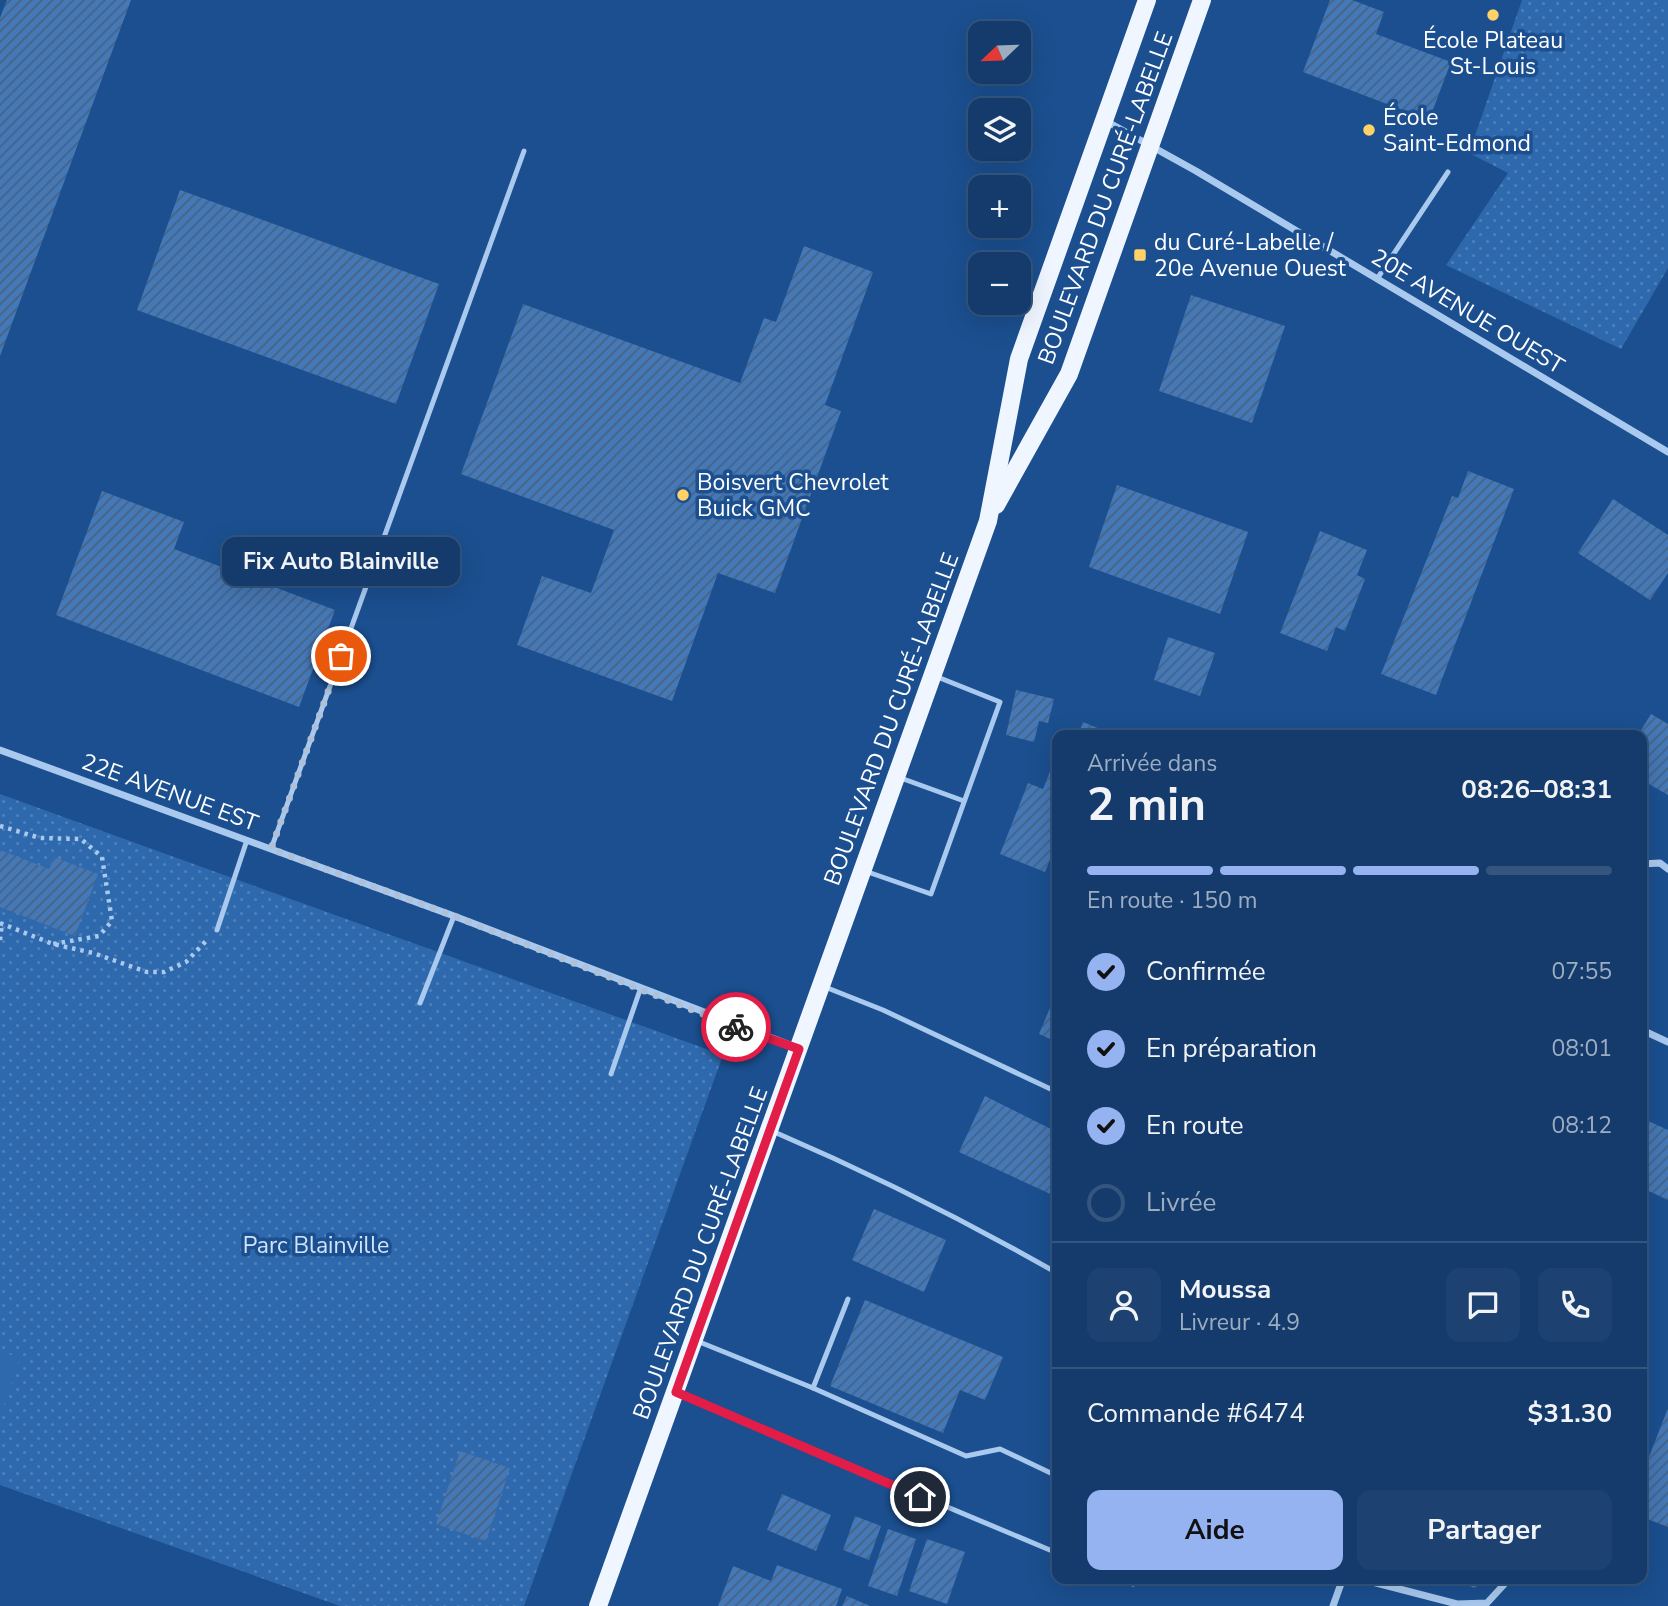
<!DOCTYPE html>
<html lang="fr">
<head>
<meta charset="utf-8">
<style>
  body { margin:0; font-family:"Nunito Sans",sans-serif; background:#1d4271; color:#f1f3f6; height:100vh; display:flex; flex-direction:column; font-size:26px; white-space:nowrap }
  * { box-sizing:border-box; margin:0 }
  p { font-size:23px; color:#9dadc1 }
  .icon { flex:none; width:38px; height:38px; fill:none; stroke:currentColor; stroke-width:2; stroke-linecap:round; stroke-linejoin:round }
  .map { position:relative; flex:1; overflow:hidden }
  .sheet { position:absolute; left:1052px; top:730px; width:595px; height:854px; display:flex; flex-direction:column; background:#143b6b; border-radius:14px; box-shadow:0 7px 28px #0002,0 0 0 2px #33557e }
  .sheet>* { flex:none }
  .needle { width:46px; rotate:247deg }
  .buttons { position:absolute; left:968px; top:21px; display:grid; gap:14px }
  .buttons a { display:grid; place-items:center; width:63px; height:63px; border-radius:14px; background:#143b6b; box-shadow:0 7px 28px #0002,0 0 0 2px #33557e; font-size:35px }
  .pin { position:absolute; display:grid; place-items:center; width:60px; height:60px; color:#fff; margin:-30px; border:4px solid #fff; border-radius:50%; box-shadow:0 2px 7px #0007 }
  .courier { position:absolute; display:grid; place-items:center; width:70px; height:70px; margin:-35px; border:5px solid #e11d48; border-radius:50%; background:#fff; color:#222; box-shadow:0 2px 9px #0007 }
  .bubble { position:absolute; height:49px; border-radius:14px; background:#143b6b; box-shadow:0 7px 28px #0002,0 0 0 2px #33557e; font-size:23px; font-weight:700; line-height:49px; text-align:center }
  .head em { font-style:normal; font-weight:700 }
  .head div { display:flex; flex-direction:column-reverse }
  .head { display:flex; align-items:center; justify-content:space-between; height:119px; padding:0 35px }
  h1 { font-size:46px; font-weight:700; line-height:52px }
  .bar { display:grid; grid-template-columns:repeat(4,1fr); gap:10px 7px; align-content:center; height:84px; padding:0 35px }
  .bar i { height:9px; border-radius:5px; background:#33557e }
  .bar .active { background:#95b2f1 }
  .bar p { grid-column:span 4 }
  .line { display:flex; align-items:center; gap:18px; padding:0 35px; border-top:2px solid #33557e }
  .line div { flex:1 }
  .round { display:grid; place-items:center; flex:none; width:74px; height:74px; border-radius:14px; background:#1d4271 }
  ol { padding:0 35px; list-style:none }
  li { display:flex; align-items:center; gap:21px; height:77px }
  li p { margin-inline-start:auto }
  li .icon { padding:7px; border-radius:50%; background:#95b2f1; color:#111; stroke-width:4 }
  li:last-child { color:#9dadc1 }
  li i { width:38px; height:38px; border:4px solid #33557e; border-radius:50% }
  .button { display:flex; gap:14px; margin-top:auto; padding:14px 35px }
  .button a { flex:1; height:80px; border-radius:14px; background:#95b2f1; color:#111; font-size:28px; font-weight:700; line-height:80px; text-align:center }
  .button a+a { background:#1d4271; color:#f1f3f6 }
  .map>svg:first-child { display:block }
</style>
</head>
<body>
<div class="map">
<svg width="1668" height="1606" viewBox="0 0 1668 1606">
  <defs>
    <pattern id="park-dots" width="8" height="8" patternUnits="userSpaceOnUse" patternTransform="scale(1.75)"><rect width="8" height="8" fill="#2e69ad"/><path d="M2 2h.1M6 6h.1" fill="none" stroke="#4d80b9" stroke-width="1.8" stroke-linecap="round"/></pattern>
    <pattern id="building-hatch" width="6" height="6" patternUnits="userSpaceOnUse" patternTransform="scale(1.75)"><rect width="6" height="6" fill="#4478b7"/><path d="M-1 1l2-2M0 6l6-6M5 7l2-2" fill="none" stroke="#486282"/></pattern>
  </defs>
  <rect width="100%" height="100%" fill="#1b4f8f"/>
  <g fill="url(#park-dots)">
    <polygon points="1522,0 1668,0 1668,268 1621,349 1446,265 1508,173 1469,153"/>
    <polygon points="0,794 723,1055 524,1606 340,1606 0,1485"/>
    <polygon points="1450,1579 1492,1579 1474,1588"/>
  </g>
  <polygon fill="#2e69ad" points="0,1351 20,1358 0,1416"/>
  <g fill="url(#building-hatch)">
    <polygon points="7,0 131,0 0,356 0,18"/>
    <polygon points="1330,0 1352,0 1384,12 1376,34 1451,62 1429,120 1303,72"/>
    <polygon points="180,190 439,284 396,404 137,310"/>
    <polygon points="804,246 873,272 825,405 841,411 775,593 718,573 672,701 517,645 542,576 591,593 614,530 461,474 523,304 740,383 764,318 776,322"/>
    <polygon points="1191,295 1285,326 1252,423 1159,391"/>
    <polygon points="1468,471 1514,489 1436,695 1381,674 1452,496 1458,498"/>
    <polygon points="1117,485 1248,532 1220,614 1089,567"/>
    <polygon points="102,491 184,522 174,549 335,610 299,707 56,615"/>
    <polygon points="1613,499 1668,535 1668,573 1650,600 1578,553"/>
    <polygon points="1320,531 1367,550 1357,575 1365,579 1345,631 1336,627 1327,651 1280,633"/>
    <polygon points="1168,637 1215,653 1200,696 1154,680"/>
    <polygon points="1016,690 1054,699 1048,723 1039,721 1034,742 1006,735"/>
    <polygon points="1651,714 1668,724 1668,795 1642,780 1642,735 1638,735"/>
    <polygon points="1083,722 1114,735 1078,735"/>
    <polygon points="1057,754 1057,842 1045,872 1000,854 1028,783 1043,789"/>
    <polygon points="0,850 49,869 54,857 98,874 75,936 0,907"/>
    <polygon points="1057,991 1057,1042 1039,1034"/>
    <polygon points="985,1096 1057,1132 1057,1197 959,1152"/>
    <polygon points="1642,1118 1668,1130 1668,1200 1642,1188"/>
    <polygon points="874,1209 946,1240 924,1292 852,1260"/>
    <polygon points="865,1300 1003,1357 985,1400 960,1390 943,1433 830,1386"/>
    <polygon points="1668,1408 1668,1527 1642,1517 1642,1475"/>
    <polygon points="460,1451 510,1468 486,1541 436,1524"/>
    <polygon points="782,1494 831,1515 816,1551 767,1530"/>
    <polygon points="855,1516 881,1526 869,1560 843,1550"/>
    <polygon points="888,1529 916,1539 897,1596 868,1586"/>
    <polygon points="927,1539 965,1552 947,1604 909,1591"/>
    <polygon points="777,1565 842,1589 836,1606 718,1606 733,1566 771,1581"/>
    <polygon points="847,1596 870,1606 842,1606"/>
  </g>
  <g fill="none" stroke-linecap="round" stroke-linejoin="round">
    <g stroke="#a9c9ee" stroke-width="4.5" stroke-dasharray="3.5 5" stroke-linecap="butt">
      <polyline points="0,826 40,838 81,839 102,857 112,921 99,936 53,944"/>
      <polyline points="0,923 53,944 93,953 147,972 164,972 186,962 206,941"/>
      <polyline points="0,940 2,923"/>
    </g>
    <g stroke="#a9c9ee" stroke-width="5">
      <polyline points="1377,279 1448,172"/>
      <polyline points="898,777 964,801"/>
      <polyline points="271,849 524,151"/>
      <polyline points="865,871 931,894 1000,702 935,676"/>
      <polyline points="217,930 247,840"/>
      <polyline points="825,987 883,1010 1057,1092"/>
      <polyline points="420,1003 454,916"/>
      <polyline points="611,1074 640,990"/>
      <path d="M772,1131C870,1173 964,1220 1057,1273"/>
      <polyline points="697,1341 813,1388 848,1299"/>
      <polyline points="813,1388 966,1456 1000,1449 1057,1476"/>
      <polyline points="678,1394 1057,1553"/>
      <polyline points="1120,1578 1133,1584"/>
    </g>
    <g stroke="#a9c9ee" stroke-width="7">
      <polyline points="1104,120 1196,171 1668,452"/>
      <polyline points="0,750 454,916 798,1048"/>
      <polyline points="1642,864 1660,863 1668,869"/>
      <polyline points="1642,1030 1668,1042"/>
      <polyline points="1357,1578 1457,1604 1487,1603 1510,1578"/>
      <polyline points="1333,1606 1343,1578"/>
    </g>
    <g stroke="#f0f6ff" stroke-width="18">
      <polyline points="996,505 1069,374 1202,0"/>
      <polyline points="598,1606 988,521 1019,359 1147,0"/>
    </g>
  </g>
  <g fill="none" stroke-linecap="round" stroke-linejoin="round">
    <polyline stroke="#afc1d8" stroke-width="7" stroke-dasharray="0 12.6" points="341,656 271,849 454,916 736,1027"/>
    <polyline stroke="#e11d48" stroke-width="9" points="736,1027 799,1049 676,1392 920,1497"/>
  </g>
  <g fill="#ffd166" stroke="#1b4f8f" stroke-width="2.5">
    <circle cx="1493" cy="15" r="7"/>
    <circle cx="1369" cy="130" r="7"/>
    <rect x="1133" y="248" width="14" height="14" rx="3.5"/>
    <circle cx="683" cy="495" r="7"/>
  </g>
  <g text-anchor="middle" stroke-width="7" stroke-linejoin="round" paint-order="stroke">
    <g font-size="23" fill="#fff" stroke="#1b4f8f" text-anchor="start">
      <text x="1493" y="48" text-anchor="middle">École Plateau<tspan x="1493" dy="26">St-Louis</tspan></text>
      <text x="1383" y="125">École<tspan x="1383" dy="26">Saint-Edmond</tspan></text>
      <text x="1154" y="250">du Curé-Labelle /<tspan x="1154" dy="26">20e Avenue Ouest</tspan></text>
      <text x="697" y="490">Boisvert Chevrolet<tspan x="697" dy="26">Buick GMC</tspan></text>
    </g>
    <g font-size="23" fill="#fff" stroke="#1b4f8f">
      <text transform="translate(1105 198) rotate(-70)" y="8">BOULEVARD DU CURÉ-LABELLE</text>
      <text transform="translate(1468 311) rotate(31)" y="8">20E AVENUE OUEST</text>
      <text transform="translate(891 719) rotate(-70)" y="8">BOULEVARD DU CURÉ-LABELLE</text>
      <text transform="translate(170 792) rotate(20)" y="8">22E AVENUE EST</text>
      <text transform="translate(700 1253) rotate(-70)" y="8">BOULEVARD DU CURÉ-LABELLE</text>
    </g>
    <g font-size="23" fill="#cfe3fa" stroke="#1b4f8f">
      <text x="316" y="1253">Parc Blainville</text>
    </g>
  </g>
</svg>
<div class="buttons">
<a><svg class="needle" viewBox="-14 -14 28 28"><path d="M0-13l5 13h-10z" fill="#e53935"/><path d="M0 13l5-13h-10z" fill="#9dadc1"/></svg></a>
<a><svg class="icon" aria-label="layers" viewBox="0 0 24 24"><path d="M12 4l9 5-9 5-9-5zM3 14l9 5 9-5"/></svg></a>
<a>+</a>
<a>−</a>
</div>
<div class="pin" style="left:341px;top:656px;background:#ea580c"><svg class="icon" aria-label="bag" viewBox="0 0 24 24"><path d="M5 8h14l-1 12H6zM9 8a3 3 0 0 1 6 0"/></svg></div>
<div class="pin" style="left:920px;top:1497px;background:#1f2937"><svg class="icon" aria-label="home" viewBox="0 0 24 24"><path d="M3 11l9-7 9 7M6 9v11h12V9"/></svg></div>
<div class="courier" style="left:736px;top:1027px"><svg class="icon" aria-label="bike" viewBox="0 0 24 24"><circle cx="6" cy="16" r="4"/><circle cx="18" cy="16" r="4"/><path d="M6 16l4-8h5l3 8M10 8l3 8H6M13 5h3"/></svg></div>
<div class="bubble" style="left:222px;top:537px;width:238px">Fix Auto Blainville</div>
<section class="sheet">
<div class="head"><div><h1>2 min</h1><p>Arrivée dans</p></div><em>08:26–08:31</em></div>
<div class="bar"><i class="active"></i><i class="active"></i><i class="active"></i><i></i><p>En route · 150 m</p></div>
<ol>
<li><svg class="icon" aria-label="check" viewBox="0 0 24 24"><path d="M5 12l5 5 9-10"/></svg>Confirmée<p>07:55</p></li>
<li><svg class="icon" aria-label="check" viewBox="0 0 24 24"><path d="M5 12l5 5 9-10"/></svg>En préparation<p>08:01</p></li>
<li><svg class="icon" aria-label="check" viewBox="0 0 24 24"><path d="M5 12l5 5 9-10"/></svg>En route<p>08:12</p></li>
<li><i></i>Livrée</li>
</ol>
<div class="line" style="height:126px"><a class="round"><svg class="icon" aria-label="person" viewBox="0 0 24 24"><circle cx="12" cy="8" r="4"/><path d="M4 21q1-7 8-7t8 7"/></svg></a><div><b>Moussa</b><p>Livreur · 4.9</p></div><a class="round"><svg class="icon" aria-label="chat" viewBox="0 0 24 24"><path d="M4 5h16v11H9l-5 4z"/></svg></a><a class="round"><svg class="icon" aria-label="phone" viewBox="0 0 24 24"><path d="M5 4h4l2 5-3 2q2 4 5 5l2-3 5 2v4C11 20 4 13 5 4z"/></svg></a></div>
<div class="line" style="height:91px"><div>Commande #6474</div><b>$31.30</b></div>
<div class="button"><a>Aide</a><a>Partager</a></div>
</section>
</div>
</body>
</html>
